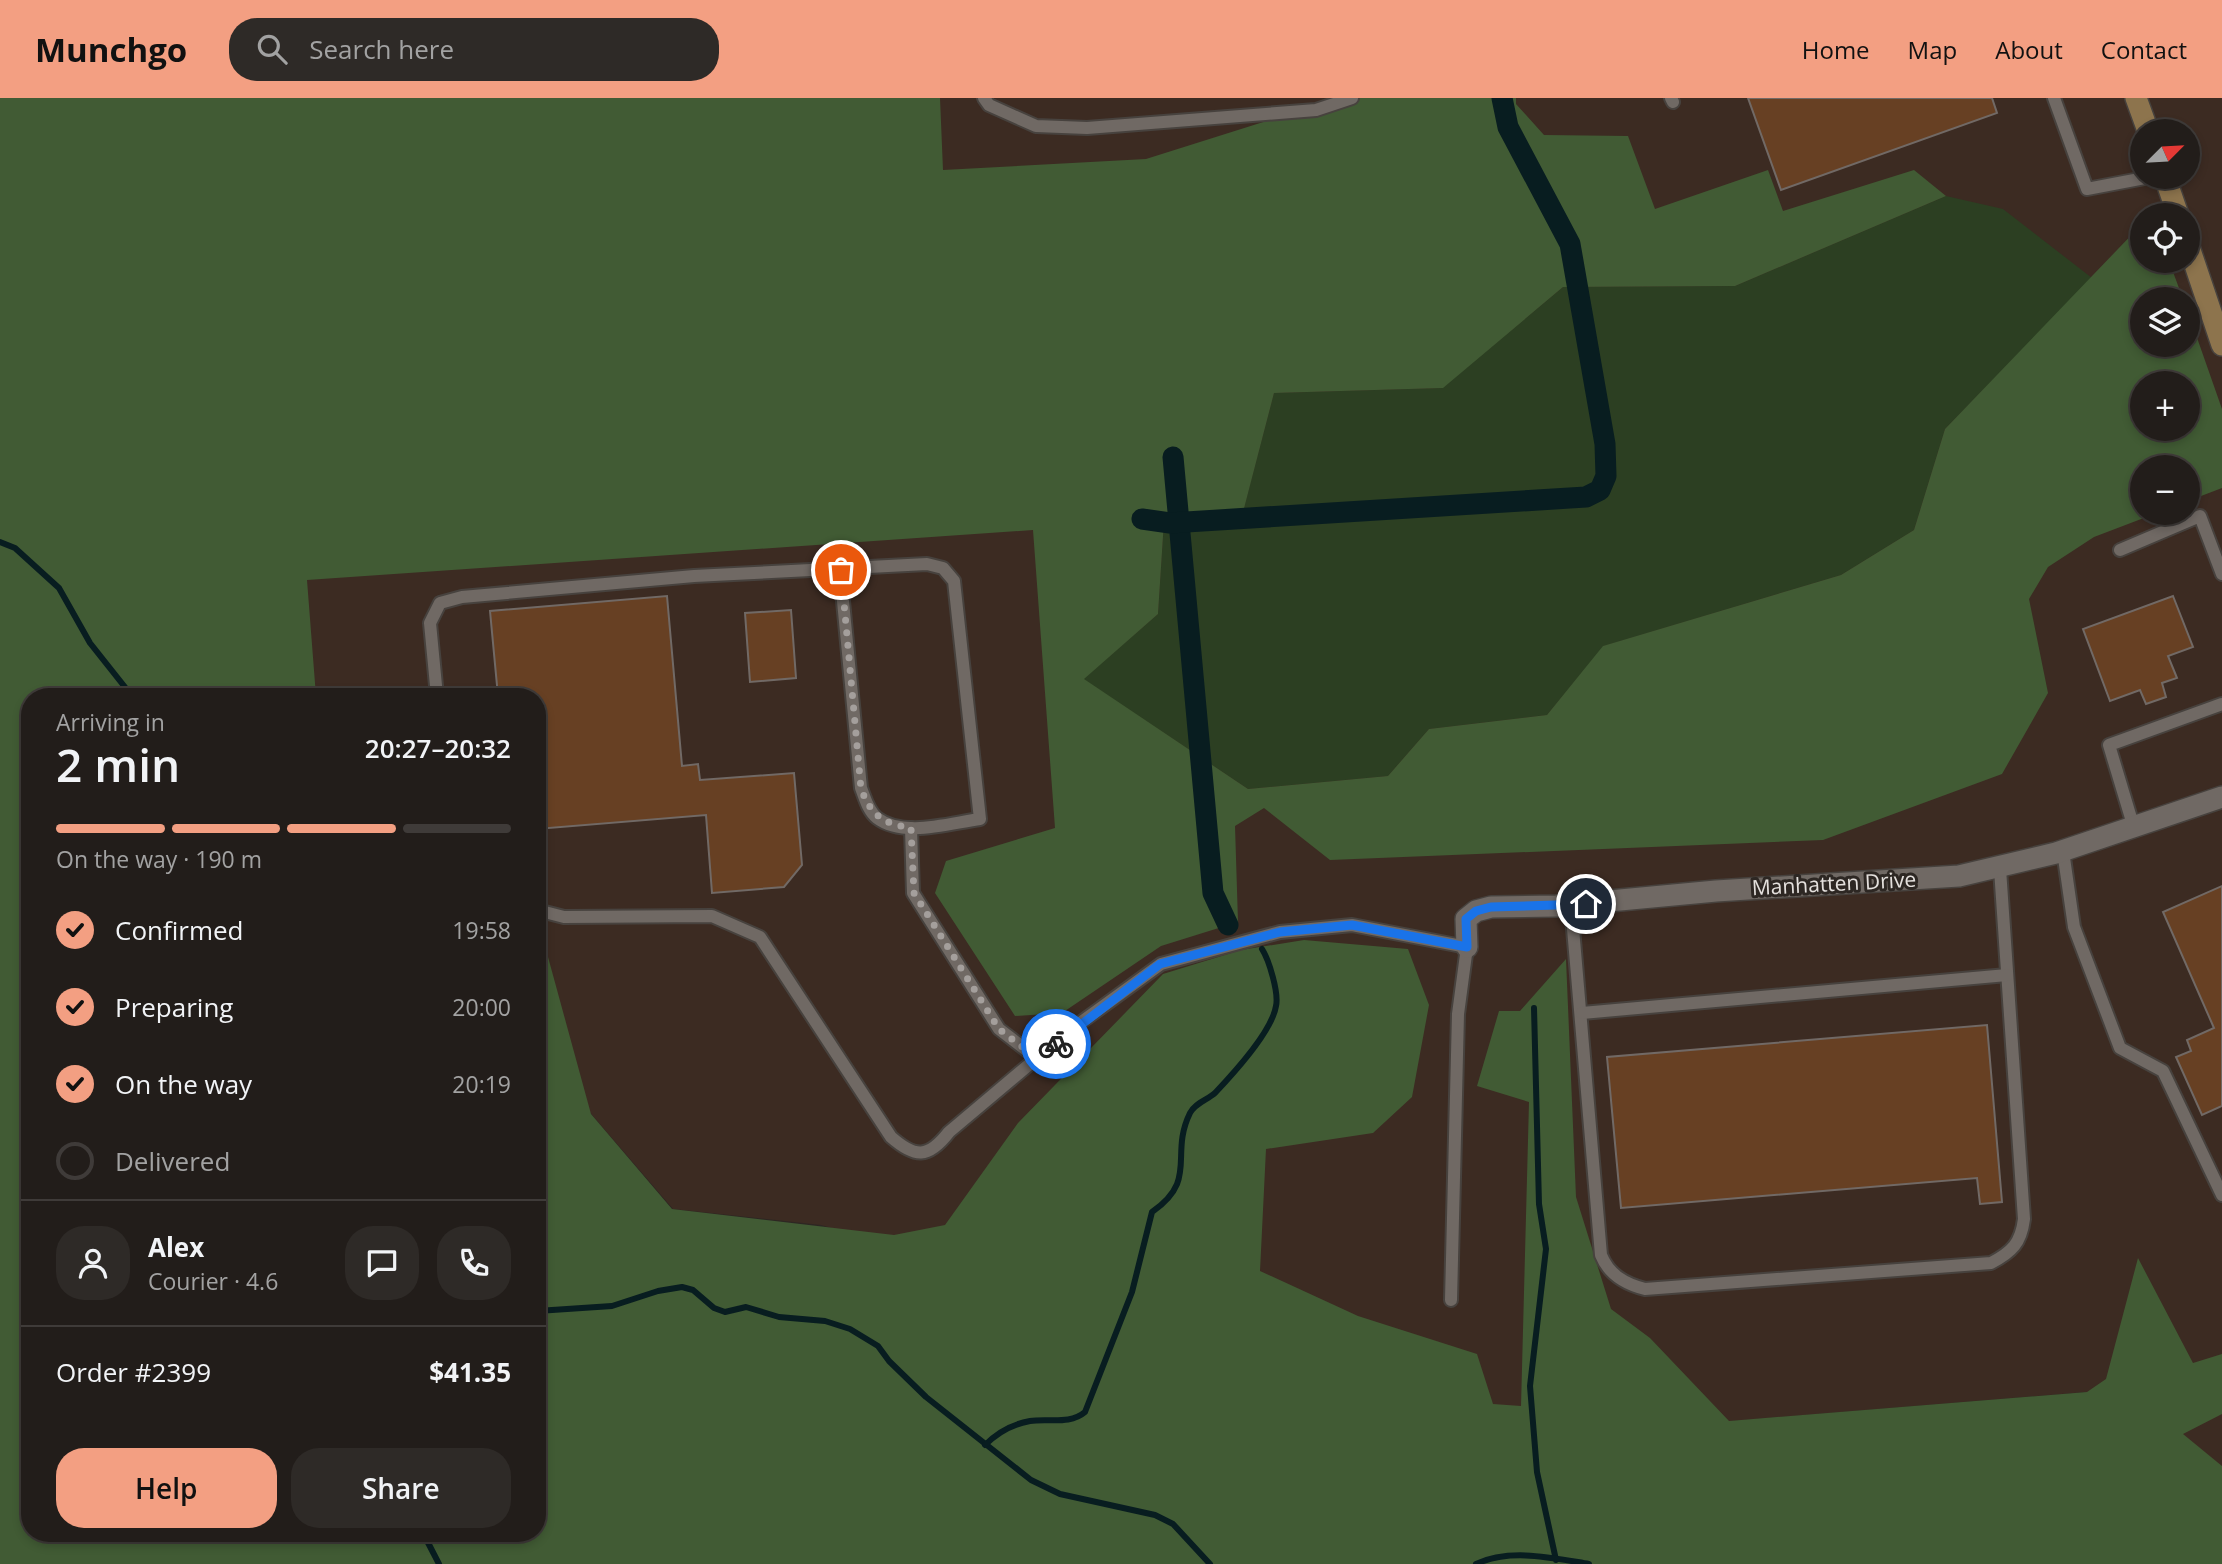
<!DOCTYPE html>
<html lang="en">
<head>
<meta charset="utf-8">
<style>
  body { margin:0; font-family:"Open Sans",sans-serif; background:#2e2a27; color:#f1f3f6; height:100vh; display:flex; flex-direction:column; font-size:26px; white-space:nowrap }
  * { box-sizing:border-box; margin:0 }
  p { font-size:23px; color:#a2a2a2 }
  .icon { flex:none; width:38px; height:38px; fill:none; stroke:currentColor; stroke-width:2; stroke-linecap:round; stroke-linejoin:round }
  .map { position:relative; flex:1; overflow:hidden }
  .drawer { position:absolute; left:21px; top:590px; width:525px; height:854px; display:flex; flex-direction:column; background:#221d1a; border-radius:28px; box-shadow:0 4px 10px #0003,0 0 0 2px #3f3b39 }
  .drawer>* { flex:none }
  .needle { width:46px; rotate:66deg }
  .controls { position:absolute; left:2130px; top:21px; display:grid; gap:14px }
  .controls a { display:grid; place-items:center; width:70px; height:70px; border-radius:50%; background:#221d1a; box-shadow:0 4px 10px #0003,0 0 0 2px #3f3b39; font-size:35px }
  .pin { position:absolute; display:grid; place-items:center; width:60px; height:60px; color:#fff; margin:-30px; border:4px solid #fff; border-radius:50%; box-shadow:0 2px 7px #0007 }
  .courier { position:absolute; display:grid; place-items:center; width:70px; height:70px; margin:-35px; border:5px solid #1a73e8; border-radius:50%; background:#fff; color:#222; box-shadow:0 2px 9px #0007 }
  .summary em { font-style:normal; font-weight:600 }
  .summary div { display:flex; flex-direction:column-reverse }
  .summary { display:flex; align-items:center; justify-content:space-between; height:119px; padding:0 35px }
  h1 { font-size:46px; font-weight:600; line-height:52px }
  .bar { display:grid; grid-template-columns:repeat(4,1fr); gap:10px 7px; align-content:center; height:84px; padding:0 35px }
  .bar i { height:9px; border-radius:5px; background:#3f3b39 }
  .bar .current { background:#f39f82 }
  .bar p { grid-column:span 4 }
  .line { display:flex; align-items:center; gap:18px; padding:0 35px; border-top:2px solid #3f3b39 }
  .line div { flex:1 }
  .round { display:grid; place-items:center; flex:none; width:74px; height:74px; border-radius:28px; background:#2e2a27 }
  ol { padding:0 35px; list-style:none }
  li { display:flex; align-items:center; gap:21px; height:77px }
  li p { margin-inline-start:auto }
  li .icon { padding:7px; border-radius:50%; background:#f39f82; color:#111; stroke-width:4 }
  li:last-child { color:#a2a2a2 }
  li i { width:38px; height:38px; border:4px solid #3f3b39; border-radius:50% }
  .action { display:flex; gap:14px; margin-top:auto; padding:14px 35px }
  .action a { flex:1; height:80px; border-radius:28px; background:#f39f82; color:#111; font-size:28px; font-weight:600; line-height:80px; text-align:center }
  .action a+a { background:#2e2a27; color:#f1f3f6 }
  header { display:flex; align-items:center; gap:42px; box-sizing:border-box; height:98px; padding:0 35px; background:#f39f82; color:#111 }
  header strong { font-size:33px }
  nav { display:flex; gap:38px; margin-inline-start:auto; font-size:24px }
  .search { width:490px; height:63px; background:#2e2a27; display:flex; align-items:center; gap:18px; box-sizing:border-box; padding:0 24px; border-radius:28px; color:#a2a2a2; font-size:26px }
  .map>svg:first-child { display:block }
</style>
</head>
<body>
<header>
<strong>Munchgo</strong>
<div class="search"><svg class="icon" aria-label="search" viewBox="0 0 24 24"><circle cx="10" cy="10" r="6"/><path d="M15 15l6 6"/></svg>Search here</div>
<nav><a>Home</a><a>Map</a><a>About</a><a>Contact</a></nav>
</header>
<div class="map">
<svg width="2222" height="1466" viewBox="0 0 2222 1466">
  <rect width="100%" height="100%" fill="#2d2723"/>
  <path fill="#3c2b22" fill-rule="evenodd" d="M33,0H2222V1444L2086,1294L1561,1337L821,1127L673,1111L537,953V598H179ZM2142,33H2188V79H2142ZM2142,117H2188V163H2142ZM2142,201H2188V247H2142ZM2142,285H2188V331H2142ZM2142,369H2188V415H2142Z"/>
  <polygon fill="#2c3f22" points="1946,98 2003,111 2092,180 1945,331 1914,432 1841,477 1604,548 1547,617 1429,631 1388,678 1248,691 1083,581 1158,516 1164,423 1241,421 1274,295 1442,290 1563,189 1735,188"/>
  <path fill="#415b34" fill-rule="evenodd" d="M0,0H940L943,72L1146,61L1339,0H1516V6L1544,37L1628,38L1655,111L1768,72L1783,113L1914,72L1946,98L1735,188L1563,189L1443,290L1274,295L1241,422L1164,423L1158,516L1084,581L1248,691L1388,678L1429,631L1547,617L1603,548L1841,477L1914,432L1945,331L2142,126V163H2169L2183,201H2142V247H2188V214L2222,311V390L2188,403V369H2142V415H2157L2094,439L2048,469L2029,501L2048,595L2002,676L1823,742L1330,762L1264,710L1235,728L1238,824L1161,848L1062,915L1015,918L935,795L946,763L1055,730L1033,432L307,482L316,598H30V1435H537V843L545,848L591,1016L672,1111L894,1137L945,1127L1018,1025L1163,876L1241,852L1304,842L1408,851L1429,907L1412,999L1373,1035L1266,1051L1260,1173L1358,1218L1477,1256L1493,1306L1521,1308L1529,1004L1477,988L1499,913H1520L1566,861L1576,1099L1611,1211L1650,1240L1729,1323L2087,1294L2106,1281L2138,1160L2193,1265L2222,1256V1316L2183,1336L2222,1368V1466H0ZM2142,285H2188V331H2142Z"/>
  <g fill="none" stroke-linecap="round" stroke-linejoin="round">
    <g stroke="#081d20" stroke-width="6">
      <polyline points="0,444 15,450 59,490 90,545 132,598"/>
      <polyline points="1534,910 1539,1106 1546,1151 1530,1288 1537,1374 1556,1462"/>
      <polyline points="537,1213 612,1208 658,1193 682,1189 693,1192 714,1210 725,1214 746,1209 779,1219 825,1223 850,1231 878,1248 889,1263 926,1299 1031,1382 1060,1396 1155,1417 1173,1426 1210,1466"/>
      <path d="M985,1347C997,1335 1013,1326 1030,1323C1048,1320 1070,1327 1085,1314L1132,1194L1152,1114C1199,1081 1169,1058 1190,1015C1195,1005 1207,1002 1215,995C1233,976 1272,933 1276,908C1279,895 1269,862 1262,851"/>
      <polyline points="423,1435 439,1466"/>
      <path d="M1476,1466C1510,1450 1553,1460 1589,1466"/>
    </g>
    <g stroke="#081d20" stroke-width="21">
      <polyline points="1173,359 1213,795 1228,827"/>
      <polyline points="1142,421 1170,425 1586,399 1600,392 1606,378 1605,346 1570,146 1508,29 1502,0"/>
    </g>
  </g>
  <g fill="#674023" stroke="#716965" stroke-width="2">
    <polygon points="1748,0 1992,0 1997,15 1781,92"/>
    <polygon points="667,498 682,668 698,666 700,682 794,675 802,767 784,789 712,795 706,717 537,731 537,598 498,598 490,513"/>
    <polygon points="2173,498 2193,549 2168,558 2177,580 2162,585 2166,599 2146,606 2140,592 2110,603 2083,531"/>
    <polygon points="791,512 796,580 750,584 745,515"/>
    <polygon points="2222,788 2222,1008 2202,1017 2176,959 2191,953 2187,942 2214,930 2163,814"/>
    <polygon points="1987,927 2002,1104 1980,1106 1977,1080 1621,1110 1607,959"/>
  </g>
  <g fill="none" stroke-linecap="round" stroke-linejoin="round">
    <defs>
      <g id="lane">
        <polyline points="984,0 989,7 1036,28 1087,30 1316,12 1352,0"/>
        <polyline points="1671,0 1673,4"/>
        <polyline points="2054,0 2087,91 2150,79"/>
        <polyline points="2120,452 2200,418 2222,476"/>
        <path d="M437,598L430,525L440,505L462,499L694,478L927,466L943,470L954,483L980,721C950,725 903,740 877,720C868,713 865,700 861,690L840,472"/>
        <polyline points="911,730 913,795 999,931 1038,961"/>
        <polyline points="2134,730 2109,647 2222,606"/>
        <polyline points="2063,753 2074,829 2120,950 2163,973 2222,1097"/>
        <path d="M1571,807L1601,1157C1609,1177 1625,1186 1645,1191L1991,1165C2012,1154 2021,1145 2024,1121L2000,771"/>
        <path d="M537,812L564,819L712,818L760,839L891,1039C915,1060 928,1061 949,1034L1069,933L1161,866L1280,834L1352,827L1467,849L1458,916L1451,1202"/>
        <polyline points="1582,915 2007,877"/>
      </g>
      <polyline id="street" points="1467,849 1466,821 1476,813 1491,809 1556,808 1716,793 1959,778 2056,755 2222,699"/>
      <g id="secondary">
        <polyline points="2136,0 2148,33"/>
        <polyline points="2165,79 2178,117"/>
        <polyline points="2188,146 2222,247"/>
      </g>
    </defs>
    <use href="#lane" stroke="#47423e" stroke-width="16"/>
    <use href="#street" stroke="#47423e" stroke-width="24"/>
    <use href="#secondary" stroke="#47423e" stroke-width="24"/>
    <use href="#lane" stroke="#706964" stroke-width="12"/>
    <use href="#street" stroke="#706964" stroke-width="21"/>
    <use href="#secondary" stroke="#8d744d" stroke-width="21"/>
  </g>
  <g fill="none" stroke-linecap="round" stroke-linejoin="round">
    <path stroke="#a49f9c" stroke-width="7" stroke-dasharray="0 12.6" d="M841,472L861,691C872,718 882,725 911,730L914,795L999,931L1038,961L1056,946"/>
    <polyline stroke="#1a73e8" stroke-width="9" points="1056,946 1160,866 1280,834 1352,827 1467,849 1466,821 1476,813 1491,809 1586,806"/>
  </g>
  <g text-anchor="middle" stroke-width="6" stroke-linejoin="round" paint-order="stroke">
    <g font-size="21" fill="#e4e0dd" stroke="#2d2723">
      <text transform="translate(1834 786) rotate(-3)" y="7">Manhatten Drive</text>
    </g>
  </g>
</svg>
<div class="controls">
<a><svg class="needle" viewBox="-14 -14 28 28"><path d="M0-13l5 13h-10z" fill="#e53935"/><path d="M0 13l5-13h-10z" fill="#a2a2a2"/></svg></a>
<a><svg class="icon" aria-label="locate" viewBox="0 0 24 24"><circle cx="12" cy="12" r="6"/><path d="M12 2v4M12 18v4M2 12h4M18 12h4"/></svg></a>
<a><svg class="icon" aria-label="layers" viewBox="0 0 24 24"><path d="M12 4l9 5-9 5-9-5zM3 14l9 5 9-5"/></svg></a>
<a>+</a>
<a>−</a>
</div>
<div class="pin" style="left:841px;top:472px;background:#ea580c"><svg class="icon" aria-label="bag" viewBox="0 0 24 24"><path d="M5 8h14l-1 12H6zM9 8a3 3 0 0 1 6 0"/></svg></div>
<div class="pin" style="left:1586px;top:806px;background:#1f2937"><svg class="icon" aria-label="home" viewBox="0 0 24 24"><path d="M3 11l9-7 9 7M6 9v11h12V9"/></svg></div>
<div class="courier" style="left:1056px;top:946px"><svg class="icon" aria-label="bike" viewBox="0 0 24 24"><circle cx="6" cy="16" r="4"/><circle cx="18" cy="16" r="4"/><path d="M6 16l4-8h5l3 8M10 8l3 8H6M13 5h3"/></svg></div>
<section class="drawer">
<div class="summary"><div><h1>2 min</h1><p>Arriving in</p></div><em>20:27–20:32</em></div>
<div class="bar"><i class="current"></i><i class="current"></i><i class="current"></i><i></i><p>On the way · 190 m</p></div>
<ol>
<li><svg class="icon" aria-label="check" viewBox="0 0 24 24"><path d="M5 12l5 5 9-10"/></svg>Confirmed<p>19:58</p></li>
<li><svg class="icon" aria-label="check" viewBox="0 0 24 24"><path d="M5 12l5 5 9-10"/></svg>Preparing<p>20:00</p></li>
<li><svg class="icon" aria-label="check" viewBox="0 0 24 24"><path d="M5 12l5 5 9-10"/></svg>On the way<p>20:19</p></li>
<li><i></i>Delivered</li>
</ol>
<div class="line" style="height:126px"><a class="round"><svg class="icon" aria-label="person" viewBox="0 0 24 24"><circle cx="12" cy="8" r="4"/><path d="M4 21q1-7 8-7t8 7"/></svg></a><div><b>Alex</b><p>Courier · 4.6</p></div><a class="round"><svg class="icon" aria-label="chat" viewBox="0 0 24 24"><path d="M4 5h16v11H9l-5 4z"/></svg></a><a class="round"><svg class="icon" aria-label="phone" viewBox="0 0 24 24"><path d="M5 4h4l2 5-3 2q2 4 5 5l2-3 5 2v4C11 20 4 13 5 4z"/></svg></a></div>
<div class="line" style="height:91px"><div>Order #2399</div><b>$41.35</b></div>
<div class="action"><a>Help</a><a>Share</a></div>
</section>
</div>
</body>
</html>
